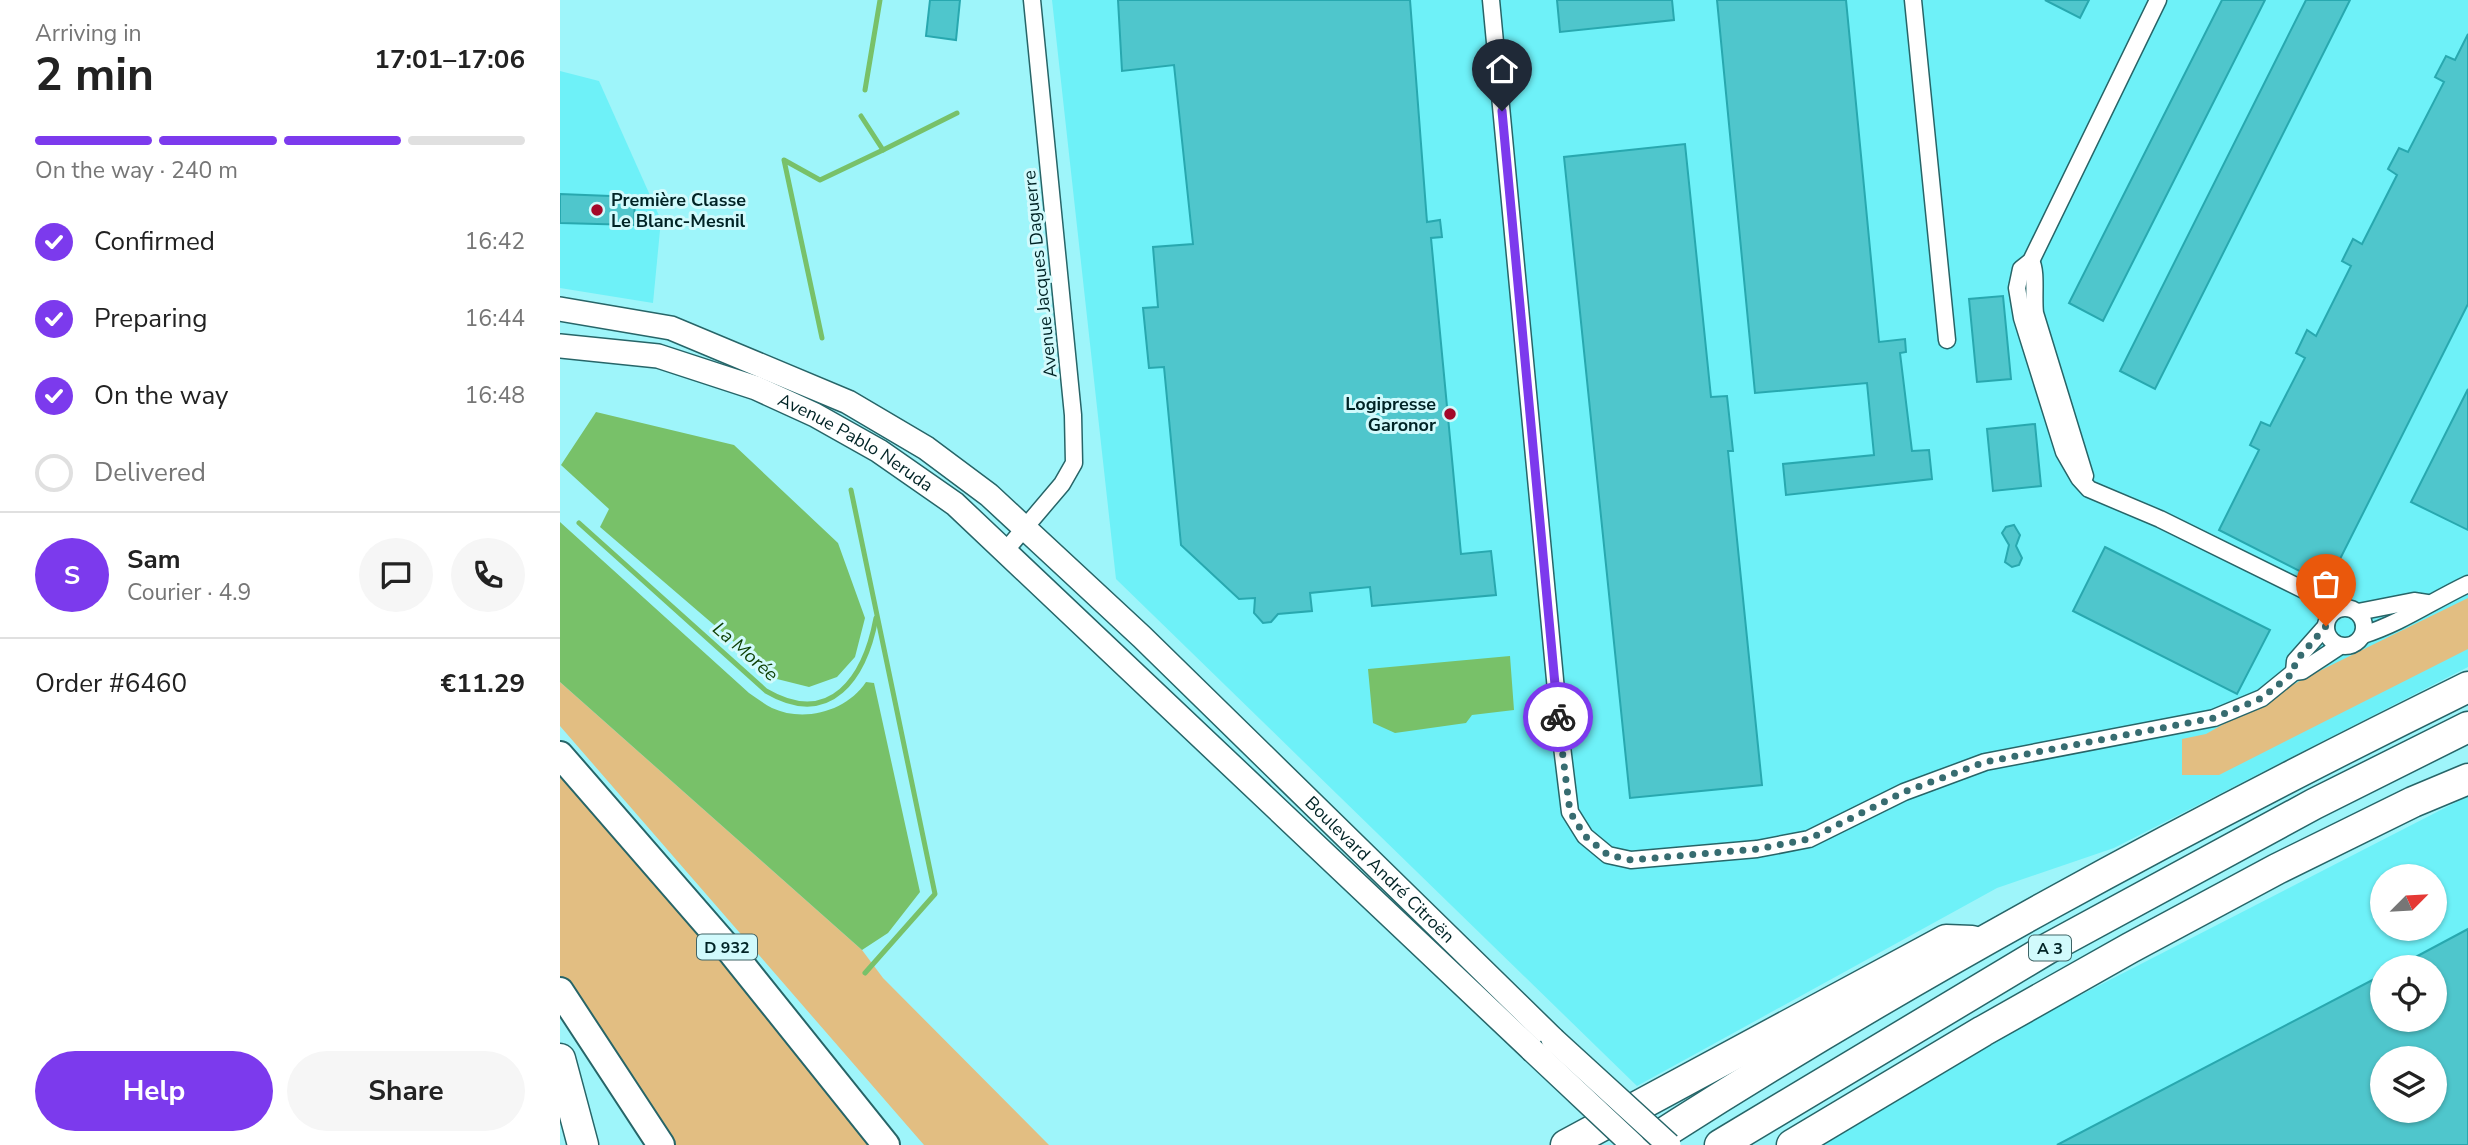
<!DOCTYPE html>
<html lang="en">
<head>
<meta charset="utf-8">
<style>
  body { margin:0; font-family:"Nunito Sans",sans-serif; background:#f6f6f6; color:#222; height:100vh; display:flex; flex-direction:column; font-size:26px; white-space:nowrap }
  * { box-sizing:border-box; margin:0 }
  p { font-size:23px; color:#767676 }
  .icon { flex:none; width:38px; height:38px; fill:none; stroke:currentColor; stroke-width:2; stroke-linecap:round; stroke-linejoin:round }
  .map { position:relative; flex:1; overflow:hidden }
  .side { display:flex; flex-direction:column; background:#fff; width:560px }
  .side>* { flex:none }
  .needle { width:46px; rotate:66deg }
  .fabs { position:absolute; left:1810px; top:864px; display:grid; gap:14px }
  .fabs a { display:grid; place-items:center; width:77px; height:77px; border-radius:50%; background:#fff; box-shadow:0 2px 5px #0004; font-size:35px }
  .pin { position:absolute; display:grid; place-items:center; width:60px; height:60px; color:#fff; margin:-72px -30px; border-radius:50% 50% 50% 0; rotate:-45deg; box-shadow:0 0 7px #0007 }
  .pin .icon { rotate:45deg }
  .courier { position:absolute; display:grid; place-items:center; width:70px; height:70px; margin:-35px; border:5px solid #7c3aed; border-radius:50%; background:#fff; color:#222; box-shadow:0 2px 9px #0007 }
  .overview em { font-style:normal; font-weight:700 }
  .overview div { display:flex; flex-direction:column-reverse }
  .overview { display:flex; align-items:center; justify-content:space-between; height:119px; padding:0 35px }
  h1 { font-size:46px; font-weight:700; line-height:52px }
  .bar { display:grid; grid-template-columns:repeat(4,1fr); gap:10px 7px; align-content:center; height:84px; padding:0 35px }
  .bar i { height:9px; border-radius:5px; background:#e0e0e0 }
  .bar .active { background:#7c3aed }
  .bar p { grid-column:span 4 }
  .line { display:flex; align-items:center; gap:18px; padding:0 35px; border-top:2px solid #e0e0e0 }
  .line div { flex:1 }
  .round { display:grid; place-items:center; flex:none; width:74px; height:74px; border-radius:37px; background:#f6f6f6 }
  ol { padding:0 35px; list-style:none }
  li { display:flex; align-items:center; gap:21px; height:77px }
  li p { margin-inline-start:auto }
  li .icon { padding:7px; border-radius:50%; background:#7c3aed; color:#fff; stroke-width:4 }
  li:last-child { color:#767676 }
  li i { width:38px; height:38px; border:4px solid #e0e0e0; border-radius:50% }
  .cta { display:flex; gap:14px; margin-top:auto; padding:14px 35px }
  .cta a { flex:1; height:80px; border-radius:42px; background:#7c3aed; color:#fff; font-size:28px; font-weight:700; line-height:80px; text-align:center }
  .cta a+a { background:#f6f6f6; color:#222 }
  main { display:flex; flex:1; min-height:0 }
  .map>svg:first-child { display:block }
</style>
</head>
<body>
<main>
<section class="side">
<div class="overview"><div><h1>2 min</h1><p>Arriving in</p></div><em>17:01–17:06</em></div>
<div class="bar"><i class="active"></i><i class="active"></i><i class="active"></i><i></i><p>On the way · 240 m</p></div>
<ol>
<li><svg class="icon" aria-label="check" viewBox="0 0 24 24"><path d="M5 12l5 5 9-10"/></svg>Confirmed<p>16:42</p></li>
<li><svg class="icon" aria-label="check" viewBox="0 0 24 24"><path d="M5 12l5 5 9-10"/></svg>Preparing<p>16:44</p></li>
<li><svg class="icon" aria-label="check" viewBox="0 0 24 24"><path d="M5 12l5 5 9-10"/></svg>On the way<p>16:48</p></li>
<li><i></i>Delivered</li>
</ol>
<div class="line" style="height:126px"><b class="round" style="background:#7c3aed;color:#fff">S</b><div><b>Sam</b><p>Courier · 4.9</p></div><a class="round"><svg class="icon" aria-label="chat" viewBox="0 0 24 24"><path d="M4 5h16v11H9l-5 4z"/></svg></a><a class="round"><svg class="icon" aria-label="phone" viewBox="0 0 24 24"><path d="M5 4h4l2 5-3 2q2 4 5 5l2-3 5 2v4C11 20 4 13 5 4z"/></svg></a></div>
<div class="line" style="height:91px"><div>Order #6460</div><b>€11.29</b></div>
<div class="cta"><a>Help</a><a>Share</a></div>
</section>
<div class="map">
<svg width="1908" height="1145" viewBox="0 0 1908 1145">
  <rect width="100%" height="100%" fill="#9ef5fa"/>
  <g fill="#6ef1f8" fill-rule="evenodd">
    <polygon points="492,0 1908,0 1908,667 1554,848 1437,888 1077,1086 556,579"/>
    <polygon points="0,71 39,81 101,220 93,303 0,288"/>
    <path d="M1908,796V1145H1255L1427,1043ZM1822,877H1874V929H1822ZM1822,968H1874V1020H1822ZM1822,1059H1874V1111H1822Z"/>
  </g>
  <g fill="#e2be82">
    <polygon points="1908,598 1908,649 1659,775 1622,775 1622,739 1646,734 1743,679"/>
    <polygon points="0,682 302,950 323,978 489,1145 364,1145 0,726"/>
    <polygon points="0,770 264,1085 310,1145 109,1145 0,976"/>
  </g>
  <g fill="#78c169">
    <polygon points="36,412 174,445 278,543 305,618 295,657 277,677 249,687 217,679 40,527 49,509 1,465"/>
    <path d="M0,522L189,693C197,698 204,704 212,708C244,723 287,711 306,682L314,683L360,892L328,933L302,950L0,682Z"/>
    <polygon points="950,656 954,710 912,715 906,723 835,733 813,723 808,669"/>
  </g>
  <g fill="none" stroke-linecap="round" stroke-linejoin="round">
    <g stroke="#78c169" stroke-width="5">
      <polyline points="305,90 320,0"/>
      <polyline points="323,150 397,113"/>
      <polyline points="262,338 224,160 260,180 323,150 301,116"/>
      <polyline points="291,490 375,894 305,973"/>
      <path d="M19,523L206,691C271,729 305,677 316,618"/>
    </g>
  </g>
  <g fill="#4fc6cc" stroke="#28a8af" stroke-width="2" fill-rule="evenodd">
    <polygon points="370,0 400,0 396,40 366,36"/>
    <polygon points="558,0 850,0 867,222 880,220 882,237 871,238 901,554 931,551 936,595 812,606 810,587 750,593 752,611 718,614 711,622 703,623 694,613 695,598 679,599 621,545 604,367 589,368 583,308 598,307 593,247 633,244 614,65 562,71"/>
    <polygon points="997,0 1112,0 1114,20 1000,32"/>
    <polygon points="1157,0 1286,0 1319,342 1345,339 1346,352 1340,353 1352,451 1369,450 1372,479 1226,495 1223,464 1314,455 1307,383 1195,393"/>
    <polygon points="1485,0 1529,0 1520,18"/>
    <polygon points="1662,0 1705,0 1543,321 1509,303"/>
    <polygon points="1746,0 1790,0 1595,389 1560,371"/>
    <polygon points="1908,34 1908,304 1767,585 1659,530 1699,450 1690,445 1701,422 1710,426 1745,358 1736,353 1747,330 1756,336 1791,266 1782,261 1793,239 1802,244 1837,175 1828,169 1839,148 1848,152 1884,82 1875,77 1886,56 1895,60"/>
    <polygon points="1125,144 1151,397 1167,396 1173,451 1168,451 1202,785 1070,798 1004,157"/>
    <polygon points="0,194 75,197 74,225 0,223"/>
    <polygon points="1443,296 1451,379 1417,382 1409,299"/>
    <polygon points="1908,389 1908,530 1851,502"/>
    <polygon points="1475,424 1481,486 1433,491 1427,429"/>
    <polygon points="1454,525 1460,535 1456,546 1462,558 1459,565 1452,567 1445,562 1449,545 1442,533 1446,527"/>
    <polygon points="1545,547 1710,630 1677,694 1513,611"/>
    <path d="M1908,929V1145H1497L1822,975V1020H1874V968H1835ZM1822,1059H1874V1111H1822Z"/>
  </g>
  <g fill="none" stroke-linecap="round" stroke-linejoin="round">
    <defs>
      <g id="street">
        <polyline points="931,0 999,722 1010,812 1025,836 1048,855 1071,860 1197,849 1249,839 1344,792 1425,762 1654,718 1702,698 1734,672 1742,671 1780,646"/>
        <polyline points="1353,0 1387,340"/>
        <polyline points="1598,0 1471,261 1461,269 1457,288 1462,318 1504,452 1519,478 1529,489 1600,519 1752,594 1771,613"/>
        <path d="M1471,261C1477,271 1473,297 1475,313L1525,476"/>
        <polyline points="446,550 502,484 514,463 513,415 472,0"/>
        <circle cx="1785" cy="627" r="19"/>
        <polyline points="1798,612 1854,601 1867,603"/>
        <path d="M1803,635C1841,623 1872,601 1908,584"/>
        <polyline points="1734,672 1735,661 1766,626"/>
      </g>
      <g id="secondary">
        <path id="s1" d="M0,309L111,328L288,402L366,448L429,495L582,637L993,1039"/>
        <path id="s2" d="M0,346L98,356L196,388L255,415L319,451L395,504L972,1050"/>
      </g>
      <g id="primary">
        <polyline points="0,755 173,954 326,1145"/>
        <polyline points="0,991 101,1145"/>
      </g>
      <g id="highway">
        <polyline points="0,1059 23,1145"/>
        <polyline points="1006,1145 1386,940 1412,941"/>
        <path d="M1085,1145C1349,975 1626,826 1908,687"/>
        <polyline points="1160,1145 1487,949 1754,804 1908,727"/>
        <polyline points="1232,1145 1423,1031 1570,948 1717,869 1853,802 1908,779"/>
      </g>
    </defs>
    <use href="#street" stroke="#276568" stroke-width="19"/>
    <use href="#secondary" stroke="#276568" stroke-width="26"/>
    <use href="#primary" stroke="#276568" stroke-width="30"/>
    <use href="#highway" stroke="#276568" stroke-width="33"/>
    <use href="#street" stroke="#fff" stroke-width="16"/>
    <use href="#secondary" stroke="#fff" stroke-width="23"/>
    <use href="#primary" stroke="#fff" stroke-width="26"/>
    <use href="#highway" stroke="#fff" stroke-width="30"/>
    <defs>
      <g id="secondary-bridge">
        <polyline points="993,1039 1109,1145"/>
        <polyline points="972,1050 1073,1145"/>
      </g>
    </defs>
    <use href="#secondary-bridge" stroke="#276568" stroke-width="26" stroke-linecap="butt"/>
    <use href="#secondary-bridge" stroke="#fff" stroke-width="23"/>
  </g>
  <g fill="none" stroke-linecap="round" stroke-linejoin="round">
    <polyline stroke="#376c70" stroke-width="7" stroke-dasharray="0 12.6" points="998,717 1010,812 1025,836 1048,855 1071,860 1197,849 1249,839 1344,792 1425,762 1654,718 1702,698 1734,672 1735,662 1766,626"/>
    <polyline stroke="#7c3aed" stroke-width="9" points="942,111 998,717"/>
  </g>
  <g fill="#a40829" stroke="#d1fafc" stroke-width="2.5">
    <circle cx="37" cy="210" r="7"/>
    <circle cx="890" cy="414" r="7"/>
  </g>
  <g text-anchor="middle" stroke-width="6" stroke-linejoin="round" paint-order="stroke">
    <g fill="#d1fafc" stroke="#3f6466" stroke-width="2">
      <rect x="137" y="934.5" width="60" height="25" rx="5"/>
      <rect x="1469" y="935.5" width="42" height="25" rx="5"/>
    </g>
    <g font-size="16" font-weight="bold" fill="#002325">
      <text x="167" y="953">D 932</text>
      <text x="1490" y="954">A 3</text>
    </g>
    <g font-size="18" font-weight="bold" fill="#002325" stroke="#d1fafc" text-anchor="start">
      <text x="51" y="206">Première Classe<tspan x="51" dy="21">Le Blanc-Mesnil</tspan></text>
      <text x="876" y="410" text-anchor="end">Logipresse<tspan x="876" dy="21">Garonor</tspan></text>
    </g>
    <g font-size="18" fill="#002325" stroke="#d1fafc">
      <text transform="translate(480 274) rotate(-96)" y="6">Avenue Jacques Daguerre</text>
      <text dy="6" stroke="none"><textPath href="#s2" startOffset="315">Avenue Pablo Neruda</textPath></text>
      <text dy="6" stroke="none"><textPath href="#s1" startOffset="1015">Boulevard André Citroën</textPath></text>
    </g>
    <g font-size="19" font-style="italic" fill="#0b3d00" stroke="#d1fafc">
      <text transform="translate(186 651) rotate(41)" y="7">La Morée</text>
    </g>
  </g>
</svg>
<div class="fabs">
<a><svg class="needle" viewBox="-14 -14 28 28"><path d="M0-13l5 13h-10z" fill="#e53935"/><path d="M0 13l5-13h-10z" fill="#767676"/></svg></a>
<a><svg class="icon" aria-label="locate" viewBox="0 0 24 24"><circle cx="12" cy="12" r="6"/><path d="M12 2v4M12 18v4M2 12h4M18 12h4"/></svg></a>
<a><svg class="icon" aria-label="layers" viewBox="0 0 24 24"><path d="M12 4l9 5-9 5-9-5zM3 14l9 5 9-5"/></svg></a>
</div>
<div class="pin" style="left:1766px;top:626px;background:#ea580c"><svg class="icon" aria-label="bag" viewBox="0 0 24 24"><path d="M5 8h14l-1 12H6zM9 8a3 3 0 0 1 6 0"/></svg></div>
<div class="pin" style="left:942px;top:111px;background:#1f2937"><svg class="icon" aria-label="home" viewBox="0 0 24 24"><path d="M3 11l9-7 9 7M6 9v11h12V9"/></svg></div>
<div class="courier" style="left:998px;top:717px"><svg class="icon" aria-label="bike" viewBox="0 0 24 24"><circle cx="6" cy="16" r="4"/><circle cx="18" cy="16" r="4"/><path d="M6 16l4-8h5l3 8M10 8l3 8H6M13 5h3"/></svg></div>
</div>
</main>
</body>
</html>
